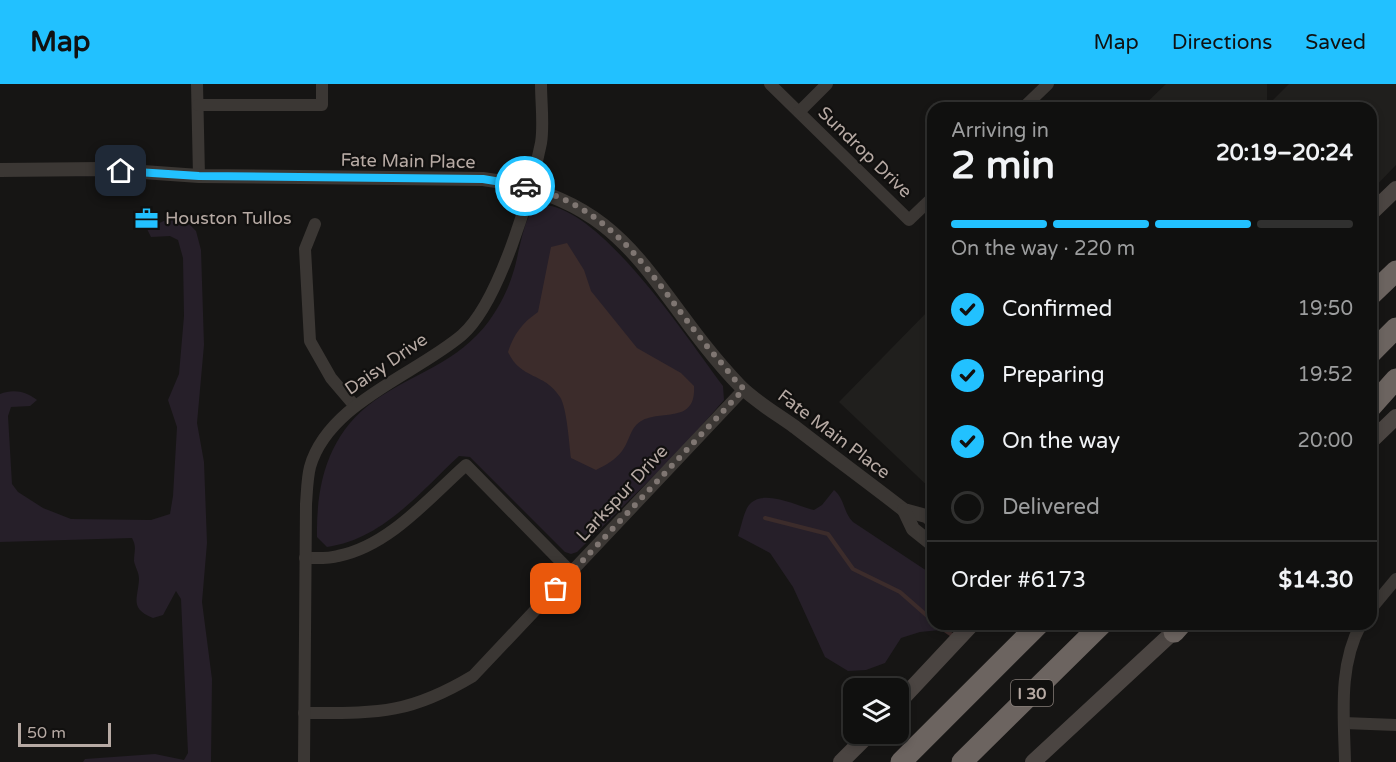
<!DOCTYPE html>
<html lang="en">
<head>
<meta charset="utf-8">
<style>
  body { margin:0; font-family:"Varela Round",sans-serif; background:#1e1e1d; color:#f1f3f6; height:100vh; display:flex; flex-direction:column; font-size:22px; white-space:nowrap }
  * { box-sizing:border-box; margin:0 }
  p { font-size:20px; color:#9c9d9e }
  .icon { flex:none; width:33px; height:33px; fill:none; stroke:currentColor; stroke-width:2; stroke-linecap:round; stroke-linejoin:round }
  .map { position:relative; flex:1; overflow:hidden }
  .details { position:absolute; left:927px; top:18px; width:450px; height:528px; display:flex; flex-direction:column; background:#10100f; border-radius:18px; box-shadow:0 3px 9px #0003,0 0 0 2px #30302f }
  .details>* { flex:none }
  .controls { position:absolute; left:843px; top:594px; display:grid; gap:12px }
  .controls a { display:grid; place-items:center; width:66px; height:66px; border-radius:12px; background:#10100f; box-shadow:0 3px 9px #0003,0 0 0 2px #30302f; font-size:30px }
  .scale { position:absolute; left:18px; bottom:15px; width:93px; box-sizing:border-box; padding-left:6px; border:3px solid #b7aaa4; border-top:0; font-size:16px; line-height:21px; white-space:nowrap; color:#b7aaa4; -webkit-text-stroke:4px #11100f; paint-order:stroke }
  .pin { position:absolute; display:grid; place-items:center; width:51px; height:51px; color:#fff; margin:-26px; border-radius:12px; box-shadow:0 3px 9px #0006 }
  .courier { position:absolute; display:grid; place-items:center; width:60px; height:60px; margin:-30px; border:4px solid #22c1ff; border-radius:50%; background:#fff; color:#222; box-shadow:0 2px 8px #0007 }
  .headline em { font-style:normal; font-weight:700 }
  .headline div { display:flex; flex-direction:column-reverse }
  .headline { display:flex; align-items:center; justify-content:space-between; height:102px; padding:0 24px }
  h1 { font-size:39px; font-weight:700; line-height:45px }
  .bar { display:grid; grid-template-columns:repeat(4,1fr); gap:9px 6px; align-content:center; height:72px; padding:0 24px }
  .bar i { height:8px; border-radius:4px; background:#30302f }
  .bar .active { background:#22c1ff }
  .bar p { grid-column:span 4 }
  .line { display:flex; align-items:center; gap:15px; padding:0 24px; border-top:2px solid #30302f }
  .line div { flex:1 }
  ol { padding:0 24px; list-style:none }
  li { display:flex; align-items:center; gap:18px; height:66px }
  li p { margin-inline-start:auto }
  li .icon { padding:6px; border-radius:50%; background:#22c1ff; color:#111; stroke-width:4 }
  li:last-child { color:#9c9d9e }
  li i { width:33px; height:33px; border:3px solid #30302f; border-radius:50% }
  header { display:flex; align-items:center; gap:36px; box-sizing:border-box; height:84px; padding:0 30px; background:#22c1ff; color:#111 }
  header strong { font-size:28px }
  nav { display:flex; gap:33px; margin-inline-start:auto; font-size:21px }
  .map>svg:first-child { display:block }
</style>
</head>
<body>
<header>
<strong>Map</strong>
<nav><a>Map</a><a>Directions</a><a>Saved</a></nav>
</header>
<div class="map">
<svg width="1396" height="678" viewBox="0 0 1396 678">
  <rect width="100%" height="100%" fill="#161514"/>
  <g fill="#201f1d">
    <polygon points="1166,0 1267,0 1267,22 1289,0 1396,0 1396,81 1371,107 1371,24 1141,24"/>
    <polygon points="933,222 933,407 839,318"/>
  </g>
  <g fill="#261f29">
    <path d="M544,121C602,124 689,257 723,302L724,316L682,364L577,468L571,470L565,468L470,373L459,372C420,408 383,455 327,463L317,453C316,400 328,350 374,317C415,288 457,280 489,237C499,223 508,206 513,189C518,175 523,137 532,128C534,125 540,123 544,121Z"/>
    <path d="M172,133L189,140L196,147L201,166L204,261L197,339L204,378L207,459L202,518L212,595L211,678H83L85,675L155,670L184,676L188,669L181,515L176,507L163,531L153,534C129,524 138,515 139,495C139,488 135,483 134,477C134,467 137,463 132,454L0,458V310C13,305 26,307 37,316L30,322L11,323L8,332L12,400L18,408L43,424L71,435L151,436L170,430L173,412L177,343L168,316L179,290L184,232L183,174L178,156L170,152L151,153L147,145Z"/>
    <path d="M834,406C845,415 843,428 853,438L933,491V540H941L940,546L920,548L901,554L885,579L866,586L848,587L825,573L793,503L770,469L738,452C741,443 743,432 747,424C759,402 796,422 814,426L822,421Z"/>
  </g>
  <path fill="#3c2c2b" d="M567,159L584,186L591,207L637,264L681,289L694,302C696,339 665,326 643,336C630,342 630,357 622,367C615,376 606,381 596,386L571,374C569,359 567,324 560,313C544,288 521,296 508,268C514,250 522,239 538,228L551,163Z"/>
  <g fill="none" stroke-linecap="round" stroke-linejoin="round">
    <g stroke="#3c2c2b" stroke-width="4">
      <polyline points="765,434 828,450 853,485 900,508 933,537"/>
      <polyline points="936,540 952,551"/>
    </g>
    <g stroke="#3b3734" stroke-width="12">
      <polyline points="197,0 199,92"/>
      <polyline points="770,0 909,136 933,113"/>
      <polyline points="198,21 322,21 322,0"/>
      <polyline points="1023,24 1048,0"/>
      <polyline points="799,28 827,0"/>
      <polyline points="315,140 305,165 310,257 331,294 354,321"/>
      <path d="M305,474C316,474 328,475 338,472C389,462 429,414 466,381L572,489"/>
      <polyline points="1371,525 1396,495"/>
      <path d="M304,629C377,629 408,631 473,592L744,305"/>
      <polyline points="1344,639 1396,641"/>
      <path d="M304,678L306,420C307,408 307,395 310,383C328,319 415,291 462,251C499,219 531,109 541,59C544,41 541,19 541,0"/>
      <path d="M1345,678C1344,632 1338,582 1361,540"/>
    </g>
    <g stroke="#3b3734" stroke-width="14">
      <path d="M0,86L101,85L199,92L483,95C635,115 648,206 740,302C756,318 777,330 795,343C831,371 868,398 904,426L926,432L933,437"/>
      <polyline points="904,426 913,445 933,461"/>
    </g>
    <g stroke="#4b4542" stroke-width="16">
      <polyline points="1371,129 1396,105"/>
      <polyline points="1371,357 1396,333"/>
      <polyline points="898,619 972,540"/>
      <polyline points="841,678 869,650"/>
      <polyline points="1033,678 1182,540"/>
    </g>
    <g stroke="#6c6460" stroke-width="21">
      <polyline points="1371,211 1396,187"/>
      <polyline points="1371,269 1396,244"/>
      <polyline points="1371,323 1396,295"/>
      <polyline points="1174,548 1181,540"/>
      <polyline points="901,678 1039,540"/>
      <polyline points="962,678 1102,540"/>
    </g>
  </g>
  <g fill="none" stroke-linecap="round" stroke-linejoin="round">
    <path stroke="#7f7672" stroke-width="6" stroke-dasharray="0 10.8" d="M525,102C623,125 657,205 717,274C726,284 734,296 744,305L556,505"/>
    <polyline stroke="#22c1ff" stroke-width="8" points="121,87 199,92 483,95 525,102"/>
  </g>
  <defs>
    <symbol id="office-bare" viewBox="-9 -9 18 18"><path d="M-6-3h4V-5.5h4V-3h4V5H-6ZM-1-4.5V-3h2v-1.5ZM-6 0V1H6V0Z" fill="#22c1ff" stroke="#11100f" stroke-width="2.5" paint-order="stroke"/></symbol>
  </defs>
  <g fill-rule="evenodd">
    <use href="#office-bare" x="130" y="118" width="33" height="33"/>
  </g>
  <g text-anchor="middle" stroke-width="4.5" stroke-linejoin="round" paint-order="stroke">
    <rect fill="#11100f" stroke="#857c77" stroke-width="1.5" x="1011" y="596" width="42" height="26" rx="4.5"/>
    <g font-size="16" font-weight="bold" fill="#b7aaa4">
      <text x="1032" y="615">I 30</text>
    </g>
    <g font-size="18" fill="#b7aaa4" stroke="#11100f">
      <text transform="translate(865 68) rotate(44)" y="6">Sundrop Drive</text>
      <text transform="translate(408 77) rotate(1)" y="6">Fate Main Place</text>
      <text transform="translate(386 280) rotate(-34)" y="6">Daisy Drive</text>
      <text transform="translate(834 350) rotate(37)" y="6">Fate Main Place</text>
      <text transform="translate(622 409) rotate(-47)" y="6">Larkspur Drive</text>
    </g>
    <g font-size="18" fill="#b7aaa4" stroke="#11100f" text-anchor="start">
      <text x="165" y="140">Houston Tullos</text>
    </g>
  </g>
</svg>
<div class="controls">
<a><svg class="icon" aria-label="layers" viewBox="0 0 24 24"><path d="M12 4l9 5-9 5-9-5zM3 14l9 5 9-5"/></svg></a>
</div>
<div class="scale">50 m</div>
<div class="pin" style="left:556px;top:505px;background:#ea580c"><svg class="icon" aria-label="bag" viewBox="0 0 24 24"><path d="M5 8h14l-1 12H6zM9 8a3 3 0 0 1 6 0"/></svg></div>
<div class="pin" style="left:121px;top:87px;background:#1f2937"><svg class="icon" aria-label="home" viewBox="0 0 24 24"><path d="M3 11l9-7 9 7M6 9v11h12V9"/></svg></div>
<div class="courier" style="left:525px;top:102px"><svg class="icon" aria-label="car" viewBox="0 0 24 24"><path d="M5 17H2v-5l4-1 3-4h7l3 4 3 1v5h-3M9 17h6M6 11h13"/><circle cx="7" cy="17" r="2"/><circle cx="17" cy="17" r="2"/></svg></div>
<section class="details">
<div class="headline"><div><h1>2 min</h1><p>Arriving in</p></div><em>20:19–20:24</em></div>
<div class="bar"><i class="active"></i><i class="active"></i><i class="active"></i><i></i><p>On the way · 220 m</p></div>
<ol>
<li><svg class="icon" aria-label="check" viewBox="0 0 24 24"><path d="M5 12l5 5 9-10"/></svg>Confirmed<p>19:50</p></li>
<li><svg class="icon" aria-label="check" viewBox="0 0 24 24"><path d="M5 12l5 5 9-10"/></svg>Preparing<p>19:52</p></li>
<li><svg class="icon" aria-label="check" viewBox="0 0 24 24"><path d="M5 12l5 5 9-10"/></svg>On the way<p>20:00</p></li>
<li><i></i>Delivered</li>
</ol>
<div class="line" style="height:78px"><div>Order #6173</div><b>$14.30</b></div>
</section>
</div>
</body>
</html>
